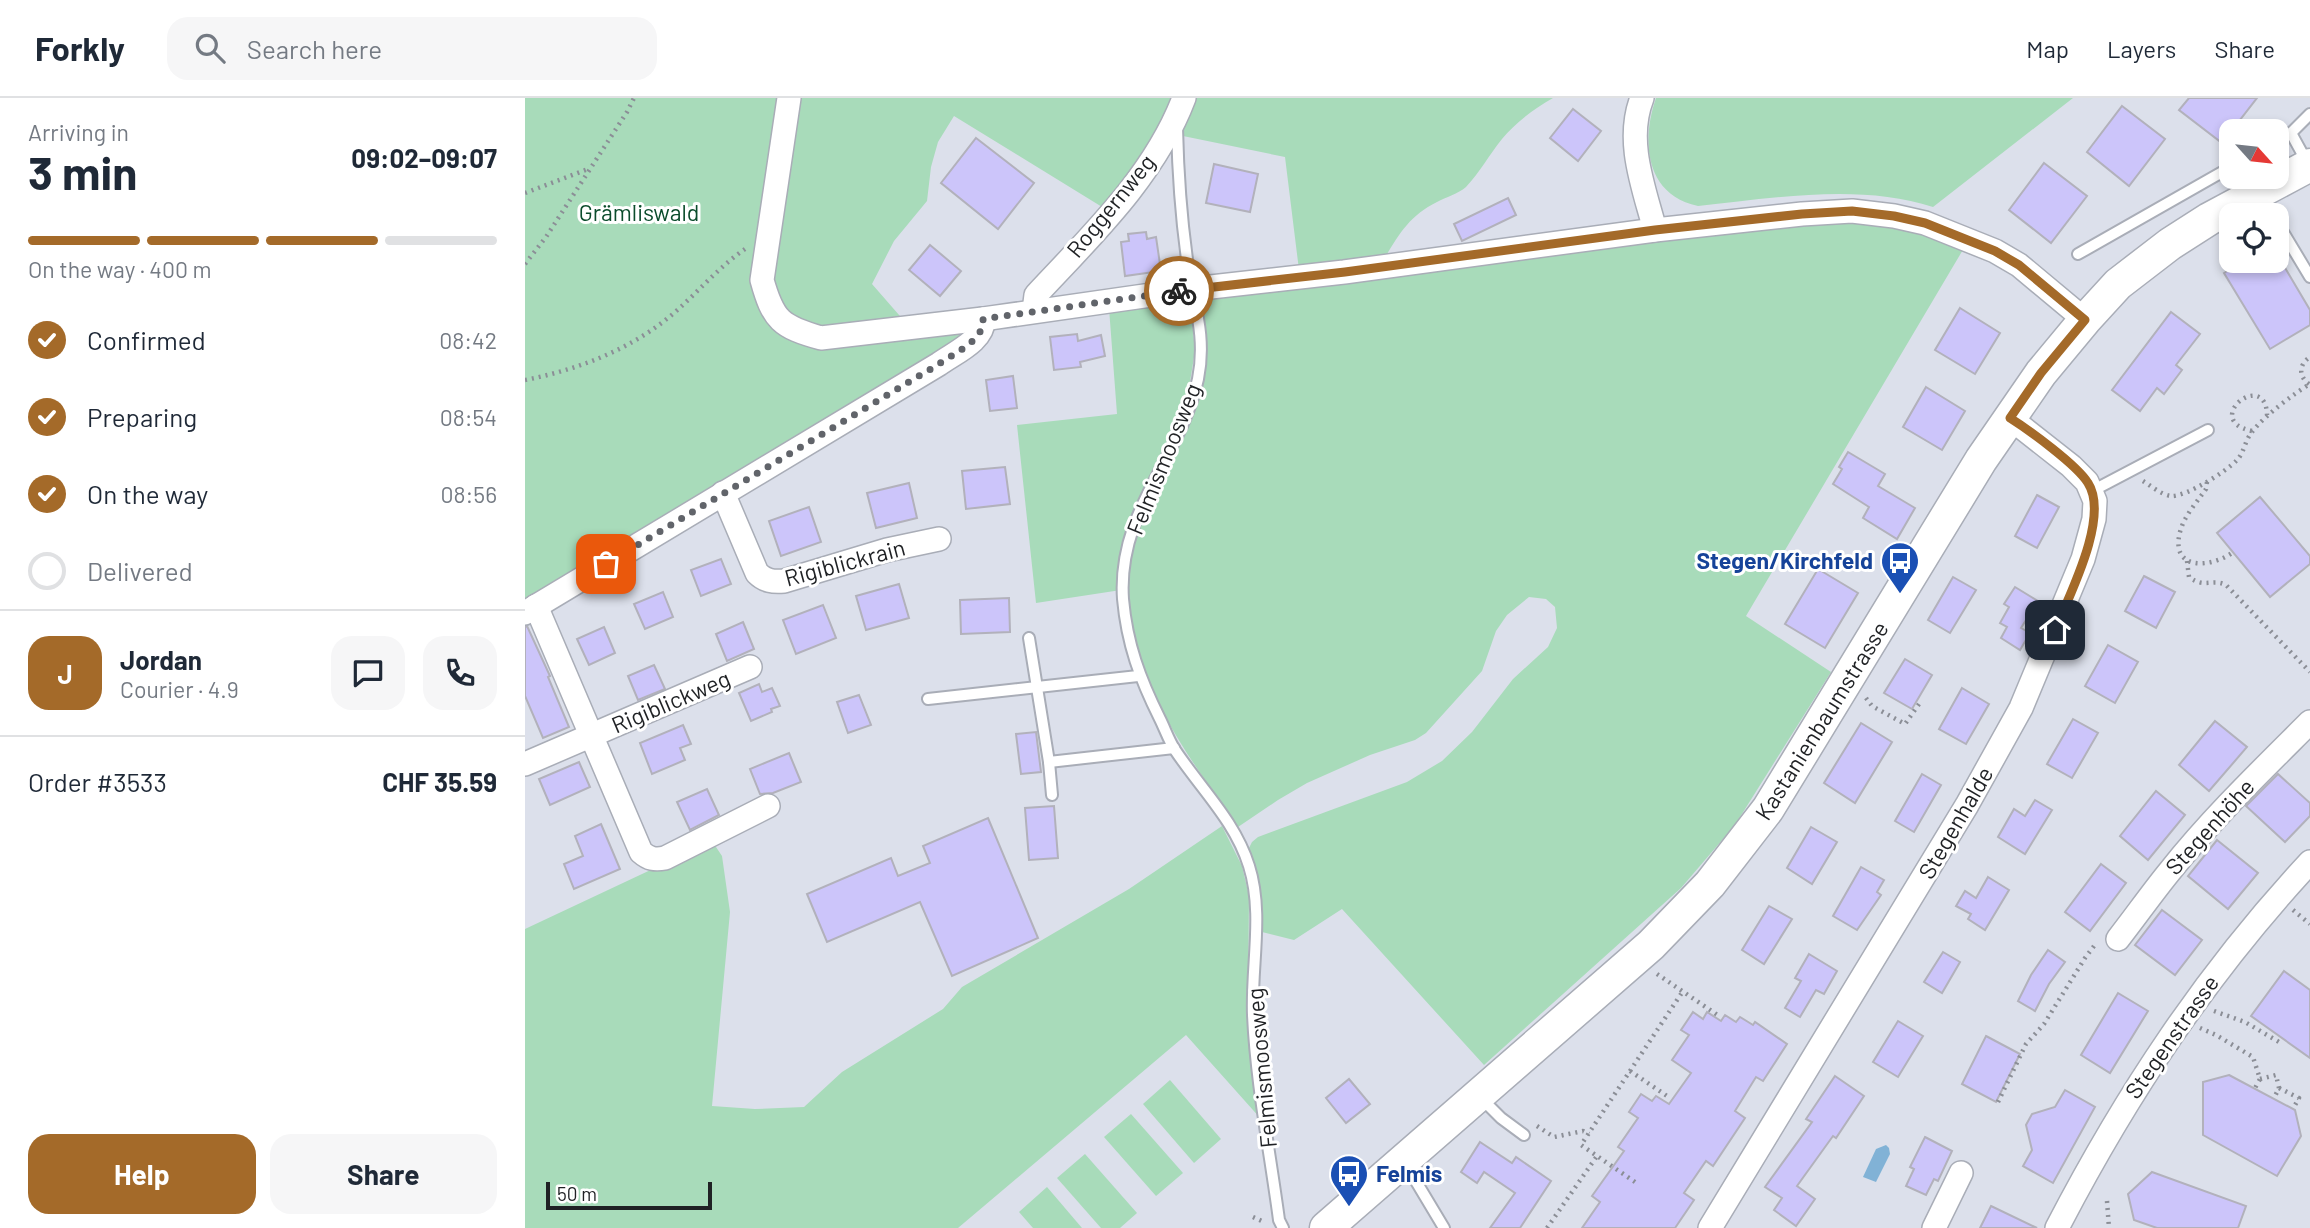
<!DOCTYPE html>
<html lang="en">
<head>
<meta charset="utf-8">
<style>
  body { margin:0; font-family:Barlow,sans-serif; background:#f6f6f7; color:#1f2937; height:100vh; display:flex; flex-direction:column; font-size:26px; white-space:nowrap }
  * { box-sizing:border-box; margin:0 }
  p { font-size:23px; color:#747a83 }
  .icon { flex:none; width:38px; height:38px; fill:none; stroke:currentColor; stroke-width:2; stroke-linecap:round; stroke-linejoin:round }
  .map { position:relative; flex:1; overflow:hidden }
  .details { display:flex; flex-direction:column; background:#fff; width:525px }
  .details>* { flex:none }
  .needle { width:46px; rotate:117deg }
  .tools { position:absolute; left:1694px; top:21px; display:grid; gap:14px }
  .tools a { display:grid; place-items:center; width:70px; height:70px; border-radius:14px; background:#fff; box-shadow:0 4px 10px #0003; font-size:35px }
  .scale { position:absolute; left:21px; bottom:18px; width:166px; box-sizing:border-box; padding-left:7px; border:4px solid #1f2124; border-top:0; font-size:19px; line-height:24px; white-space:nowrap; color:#1f2124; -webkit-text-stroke:5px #fff; paint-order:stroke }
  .pin { position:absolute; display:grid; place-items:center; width:60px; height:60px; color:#fff; margin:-30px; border-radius:14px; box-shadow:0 4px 10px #0006 }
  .courier { position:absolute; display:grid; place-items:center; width:70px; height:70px; margin:-35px; border:5px solid #a46a29; border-radius:50%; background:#fff; color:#222; box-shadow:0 2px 9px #0007 }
  .summary em { font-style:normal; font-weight:700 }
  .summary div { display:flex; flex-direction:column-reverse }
  .summary { display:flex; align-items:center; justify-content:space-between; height:119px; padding:0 28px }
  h1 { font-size:46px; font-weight:700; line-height:52px }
  .bar { display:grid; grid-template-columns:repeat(4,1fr); gap:10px 7px; align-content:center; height:84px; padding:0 28px }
  .bar i { height:9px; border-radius:5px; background:#e0e1e3 }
  .bar .current { background:#a46a29 }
  .bar p { grid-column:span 4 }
  .line { display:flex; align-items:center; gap:18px; padding:0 28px; border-top:2px solid #e0e1e3 }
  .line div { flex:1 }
  .round { display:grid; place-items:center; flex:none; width:74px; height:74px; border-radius:21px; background:#f6f6f7 }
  ol { padding:0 28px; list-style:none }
  li { display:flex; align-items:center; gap:21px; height:77px }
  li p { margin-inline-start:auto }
  li .icon { padding:7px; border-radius:50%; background:#a46a29; color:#fff; stroke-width:4 }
  li:last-child { color:#747a83 }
  li i { width:38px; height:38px; border:4px solid #e0e1e3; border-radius:50% }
  .button { display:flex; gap:14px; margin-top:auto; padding:14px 28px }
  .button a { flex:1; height:80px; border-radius:21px; background:#a46a29; color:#fff; font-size:28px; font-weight:700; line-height:80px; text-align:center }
  .button a+a { background:#f6f6f7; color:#1f2937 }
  header { display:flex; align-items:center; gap:42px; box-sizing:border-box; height:98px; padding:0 35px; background:#fff; border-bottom:2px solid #e0e1e3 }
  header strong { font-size:33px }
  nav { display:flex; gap:38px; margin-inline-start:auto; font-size:24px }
  .search { width:490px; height:63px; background:#f6f6f7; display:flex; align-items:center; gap:18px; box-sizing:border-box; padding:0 24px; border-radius:21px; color:#747a83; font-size:26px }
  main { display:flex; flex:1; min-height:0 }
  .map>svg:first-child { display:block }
</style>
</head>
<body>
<header>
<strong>Forkly</strong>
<div class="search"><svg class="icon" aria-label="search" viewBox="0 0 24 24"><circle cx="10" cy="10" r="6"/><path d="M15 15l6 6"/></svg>Search here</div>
<nav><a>Map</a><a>Layers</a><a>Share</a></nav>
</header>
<main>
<section class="details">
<div class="summary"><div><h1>3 min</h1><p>Arriving in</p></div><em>09:02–09:07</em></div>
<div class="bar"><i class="current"></i><i class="current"></i><i class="current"></i><i></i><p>On the way · 400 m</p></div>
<ol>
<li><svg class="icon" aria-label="check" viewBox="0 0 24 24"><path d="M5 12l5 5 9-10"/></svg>Confirmed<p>08:42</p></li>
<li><svg class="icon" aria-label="check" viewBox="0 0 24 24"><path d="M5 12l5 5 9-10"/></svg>Preparing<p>08:54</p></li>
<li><svg class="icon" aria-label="check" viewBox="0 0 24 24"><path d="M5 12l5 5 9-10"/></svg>On the way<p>08:56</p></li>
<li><i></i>Delivered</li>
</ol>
<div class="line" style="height:126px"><b class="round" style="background:#a46a29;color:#fff">J</b><div><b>Jordan</b><p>Courier · 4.9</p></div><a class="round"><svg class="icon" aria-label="chat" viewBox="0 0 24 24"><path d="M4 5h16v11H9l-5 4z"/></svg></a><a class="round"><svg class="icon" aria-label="phone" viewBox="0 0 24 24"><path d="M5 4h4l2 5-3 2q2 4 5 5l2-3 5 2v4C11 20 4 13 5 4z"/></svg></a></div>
<div class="line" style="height:91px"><div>Order #3533</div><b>CHF 35.59</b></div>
<div class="button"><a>Help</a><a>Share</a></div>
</section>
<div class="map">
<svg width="1785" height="1130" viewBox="0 0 1785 1130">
  <rect width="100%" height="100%" fill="#dce0eb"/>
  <g fill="#a8dbba">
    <polygon points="0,0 259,0 234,154 259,236 438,233 439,237 437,240 0,503"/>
    <polygon points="269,0 654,0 582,112 429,18 413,44 406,69 402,103 369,143 347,186 381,225 302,233 261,219 247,197 246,160"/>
    <path d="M663,0H1028C1010,10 990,25 977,41C964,57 955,74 941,89C933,96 921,99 912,104C886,117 875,134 861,158L774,172L760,59L658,38L656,21Z"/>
    <path d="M1131,0H1548L1408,109C1336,85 1246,100 1173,108C1120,97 1116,43 1131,0Z"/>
    <path d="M1315,125L1348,127L1390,133L1439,150L1221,518L1306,574L1210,727L1156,790L959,967L817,811L769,842L733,833L734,794L724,750L727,744L733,739L882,684L917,663L947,634L988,581L1023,549L1032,530L1030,509L1021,501L1004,499L982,517L971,533L957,573L901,635L890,642L845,657L782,685L753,702L713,729C657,650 587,558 607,455C612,428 623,404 632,379C644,350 656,320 667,290C671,282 675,274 677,265C682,246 672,220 683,203L690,200L1266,126Z"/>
    <polygon points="665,202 670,253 663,296 656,318 607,418 596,492 511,505 492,327 592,316 584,210"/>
    <polygon points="697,728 717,768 724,798 723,909 736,1021 661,937 433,1130 0,1130 0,831 183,745 191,749 197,758 205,814 187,1008 230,1011 279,1009 317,974 418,911 437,889 604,791"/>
    <polygon points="645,982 696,1041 669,1065 618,1006"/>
    <polygon points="606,1016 658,1075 631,1098 579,1039"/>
    <polygon points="560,1056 612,1115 595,1130 576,1130 532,1080"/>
    <polygon points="522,1089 557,1130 508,1130 494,1114"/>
  </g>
  <polygon fill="#81b2d6" points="1361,1047 1364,1050 1365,1056 1351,1084 1338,1079 1351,1051"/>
  <g fill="#ccc5fa" stroke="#b2b1bb" stroke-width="2">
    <polygon points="1664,0 1732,0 1697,45 1654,12"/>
    <polygon points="1597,8 1640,41 1604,88 1562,54"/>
    <polygon points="1048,11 1076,33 1053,63 1025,40"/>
    <polygon points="451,40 509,85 473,131 416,85"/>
    <polygon points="1519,65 1562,98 1526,145 1484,112"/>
    <polygon points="689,66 733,76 725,114 681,105"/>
    <polygon points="983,100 991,117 937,143 929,126"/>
    <polygon points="621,134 622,141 631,139 636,173 600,178 596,144 604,143 603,136"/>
    <polygon points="405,147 436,173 415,198 384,172"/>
    <polygon points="1720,163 1756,163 1785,212 1785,227 1745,251 1699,175"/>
    <polygon points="1435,210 1475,235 1450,276 1410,252"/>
    <polygon points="1646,214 1675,236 1651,267 1657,272 1639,296 1632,290 1615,313 1587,292"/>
    <polygon points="552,236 553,243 576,237 580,258 555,264 556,269 529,272 525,239"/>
    <polygon points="488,278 492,310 465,313 461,282"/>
    <polygon points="1401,289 1440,313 1417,352 1378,329"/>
    <polygon points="1323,354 1360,376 1353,388 1390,410 1372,441 1338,420 1344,409 1308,386 1317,371 1314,369"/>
    <polygon points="480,369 485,406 441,411 437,373"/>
    <polygon points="384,385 392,420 351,430 342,395"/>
    <polygon points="1512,397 1534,409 1512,450 1490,438"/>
    <polygon points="1735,399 1785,458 1785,466 1745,499 1692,435"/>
    <polygon points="284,409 296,444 256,458 244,423"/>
    <polygon points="196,461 206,486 176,498 166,472"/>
    <polygon points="1293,471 1333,495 1300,550 1260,526"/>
    <polygon points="1619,478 1650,494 1631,530 1600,513"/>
    <polygon points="1428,479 1451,492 1425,535 1403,522"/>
    <polygon points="374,486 384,520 341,532 331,498"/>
    <polygon points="1490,489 1513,503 1496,530 1505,535 1495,552 1476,540 1482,529 1475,525 1484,509 1479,506"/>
    <polygon points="138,494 148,519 120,531 109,506"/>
    <polygon points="484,500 485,534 436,536 435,502"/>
    <polygon points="298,507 311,540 271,556 258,522"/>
    <polygon points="218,524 229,551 202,563 191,536"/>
    <polygon points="2,528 25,578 23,579 44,629 18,640 0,598 0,529"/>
    <polygon points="79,529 90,555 64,567 52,541"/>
    <polygon points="1583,547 1613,564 1590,605 1560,588"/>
    <polygon points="1380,561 1407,577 1387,611 1359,595"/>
    <polygon points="129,567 140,591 113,602 103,578"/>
    <polygon points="234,586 237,594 247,590 255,608 246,611 247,614 226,623 214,595"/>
    <polygon points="1437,590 1464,606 1441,646 1414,631"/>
    <polygon points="334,597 346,627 323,635 312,604"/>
    <polygon points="1548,621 1573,635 1547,680 1522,666"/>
    <polygon points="1690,623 1722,649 1684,693 1654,667"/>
    <polygon points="1336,625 1367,644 1330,705 1299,685"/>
    <polygon points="158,627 166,646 155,650 160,662 127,676 115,645"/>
    <polygon points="511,634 516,674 496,676 491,636"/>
    <polygon points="264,655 276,684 248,695 235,696 225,671"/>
    <polygon points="54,664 65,689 25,707 14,681"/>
    <polygon points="1397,676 1416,687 1389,734 1370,723"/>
    <polygon points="1753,676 1785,705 1785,718 1760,744 1721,708"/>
    <polygon points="182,691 194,717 165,732 152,704"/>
    <polygon points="1631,693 1660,717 1623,762 1595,738"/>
    <polygon points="1510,702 1527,712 1500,756 1473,739 1489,711 1500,718"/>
    <polygon points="529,708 533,760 504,762 500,710"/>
    <polygon points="463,720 513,840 427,878 395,804 302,844 282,796 366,760 373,778 405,765 398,748"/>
    <polygon points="76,726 95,771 49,791 39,766 58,758 50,738"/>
    <polygon points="1286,729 1312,744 1287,786 1262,770"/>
    <polygon points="1692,742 1733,775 1703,811 1663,778"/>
    <polygon points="1576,766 1601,785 1565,833 1540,814"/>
    <polygon points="1336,769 1359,782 1352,794 1356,797 1332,832 1308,818"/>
    <polygon points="1463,779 1484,792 1460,832 1443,821 1446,816 1431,808 1440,793 1451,800"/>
    <polygon points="1244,808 1267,821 1239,866 1217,852"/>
    <polygon points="1637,812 1677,842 1650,877 1610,847"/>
    <polygon points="1523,852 1540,864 1524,886 1510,913 1493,903 1506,877"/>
    <polygon points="1418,854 1435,864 1417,895 1399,884"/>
    <polygon points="1284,856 1312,873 1299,896 1291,892 1275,919 1260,910 1276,883 1270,880"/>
    <polygon points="1759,873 1785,892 1785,960 1726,918"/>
    <polygon points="1593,895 1623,913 1585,975 1556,957"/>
    <polygon points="1168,914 1178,921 1182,914 1196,923 1200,917 1211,924 1215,919 1228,927 1230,924 1262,946 1238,983 1231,979 1210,1013 1220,1020 1188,1068 1181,1063 1159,1095 1169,1102 1150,1130 1057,1130 1075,1104 1067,1098 1099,1053 1093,1049 1113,1020 1104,1014 1116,996 1127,1003 1131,998 1144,1006 1166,975 1147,962 1164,937 1156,932"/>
    <polygon points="1373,923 1398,938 1373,979 1348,964"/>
    <polygon points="1461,938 1495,956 1471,1004 1437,986"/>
    <polygon points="1704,977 1770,1012 1776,1038 1752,1078 1678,1037 1678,984"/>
    <polygon points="1310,978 1339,998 1311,1040 1308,1038 1272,1088 1290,1101 1271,1128 1249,1112 1257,1100 1240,1089 1287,1024 1281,1021"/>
    <polygon points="824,981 845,1006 821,1025 801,1000"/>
    <polygon points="1540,992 1570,1009 1528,1085 1498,1068 1507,1052 1501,1027 1507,1016 1530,1009"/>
    <polygon points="1400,1039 1427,1053 1413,1083 1409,1081 1401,1097 1381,1088 1389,1071 1385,1069"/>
    <polygon points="955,1044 987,1065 991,1059 1026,1083 995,1130 965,1130 990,1095 959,1074 952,1085 936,1074"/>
    <polygon points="1627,1074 1721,1108 1713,1130 1632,1130 1609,1122 1603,1096"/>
    <polygon points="1466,1108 1512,1130 1455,1130"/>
  </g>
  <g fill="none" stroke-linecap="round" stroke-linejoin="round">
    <defs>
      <g id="lane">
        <path d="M652,30C653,74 656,118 662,161C668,204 682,237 673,281C656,359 592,413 598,501C602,546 615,581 635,621C640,631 644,643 650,652C676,691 710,723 724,768C739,815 726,868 728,917C731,985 745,1054 754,1122L758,1130"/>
        <polyline points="1766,35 1783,66"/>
        <polyline points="1752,43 1766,35 1785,16"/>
        <polyline points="1736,97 1748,117"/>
        <polyline points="1752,124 1785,179"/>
        <polyline points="1553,156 1706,69"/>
        <polyline points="1567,393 1683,332"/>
        <polyline points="504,540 524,664 527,697"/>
        <polyline points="403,601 613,578"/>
        <polyline points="524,664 649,650"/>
        <polyline points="956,1000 976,1020 999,1037"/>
        <polyline points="880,1065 919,1130"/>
      </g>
      <g id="street">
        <path d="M264,0L237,182C248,222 256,229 296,240L458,221L668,191L819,174L1130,132L1277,116L1327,113L1369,118L1400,125L1470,153L1494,167L1560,222"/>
        <path d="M1117,0C1100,43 1119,90 1130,132"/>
        <path d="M509,213L511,197C566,138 630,77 659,0"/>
        <path d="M198,395L232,475C240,483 248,484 259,483L362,452L414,441"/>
        <path d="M11,508L116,754C124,761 130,762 140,760L243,708"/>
        <path d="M0,515L414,266C429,255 460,242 458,221"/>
        <polyline points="0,666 225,569"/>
        <path d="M1593,841C1611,818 1627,795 1645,773C1687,720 1737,672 1785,624"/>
        <polyline points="1185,1130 1442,707 1496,610 1558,461 1569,421 1570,403 1562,384 1546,368 1485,320"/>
        <polyline points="1409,1130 1436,1075"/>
        <path d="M1532,1130C1602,995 1682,875 1785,764"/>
      </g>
      <polyline id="secondary" points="801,1130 1126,847 1185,786 1243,711 1456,362 1516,275 1560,222 1593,186 1645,146 1684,121 1785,67"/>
    </defs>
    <use href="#lane" stroke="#a9adb7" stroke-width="14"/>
    <use href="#street" stroke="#a9adb7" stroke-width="26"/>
    <use href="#secondary" stroke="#a9adb7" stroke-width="35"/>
    <g stroke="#8b8e96" stroke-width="4.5" stroke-dasharray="2 5" stroke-linecap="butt">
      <polyline points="0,95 63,71"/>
      <polyline points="0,166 21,139 102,14 109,0"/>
      <path d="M0,282C51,272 102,253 143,220C170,198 191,171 220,151"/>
      <path d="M1784,286C1773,278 1774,266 1785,259"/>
      <path d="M1727,333C1675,322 1741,270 1742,317"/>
      <path d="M1618,383C1626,388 1637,397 1646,398C1661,399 1702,373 1712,362C1719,355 1720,342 1727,334C1738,319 1768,296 1785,286"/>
      <path d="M1682,384L1681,391C1672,404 1659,418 1655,434C1645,473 1685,470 1707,455"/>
      <path d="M1662,463L1664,479C1680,491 1687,480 1701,487L1785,574"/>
      <polyline points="1341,600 1347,608 1380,626 1394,606"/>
      <polyline points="1768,812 1785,826"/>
      <polyline points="1132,876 1194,918"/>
      <polyline points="1689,913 1720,924 1754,944"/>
      <polyline points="1675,930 1691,937 1728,959 1735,981 1730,990"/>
      <polyline points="1105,973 1145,1000"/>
      <polyline points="1735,981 1751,977 1754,990 1749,1000"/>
      <polyline points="1754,990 1774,1000 1769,1009"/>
      <polyline points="1473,1004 1501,946 1519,926 1560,860 1569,848 1573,846"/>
      <polyline points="1012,1028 1029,1039 1058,1033 1064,1036"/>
      <polyline points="1110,1084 1056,1047 1158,893"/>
      <polyline points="1582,1103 1584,1130"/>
      <polyline points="728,1119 739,1124"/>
      <polyline points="1022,1130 1072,1058"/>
    </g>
    <use href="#lane" stroke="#fff" stroke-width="10"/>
    <use href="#street" stroke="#fff" stroke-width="23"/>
    <use href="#secondary" stroke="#fff" stroke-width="32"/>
  </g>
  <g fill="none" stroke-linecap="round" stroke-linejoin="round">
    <path stroke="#61646a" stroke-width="7" stroke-dasharray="0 12.6" d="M81,466L414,266C429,255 460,242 458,221L654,193"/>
    <path stroke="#a46a29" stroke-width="9" d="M654,193L820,174L1130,132L1277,116L1327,113L1369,118L1400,125L1470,153L1494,167L1560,222L1516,275L1485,320C1504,332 1552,367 1563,385C1585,419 1544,498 1530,532"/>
  </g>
  <defs>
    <symbol id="bus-pin" viewBox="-11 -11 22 30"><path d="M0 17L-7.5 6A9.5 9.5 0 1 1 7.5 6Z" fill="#1a4fb4" stroke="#fff"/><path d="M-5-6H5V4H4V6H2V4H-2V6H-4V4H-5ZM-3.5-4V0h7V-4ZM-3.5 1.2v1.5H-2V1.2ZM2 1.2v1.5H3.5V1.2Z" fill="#fff"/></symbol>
  </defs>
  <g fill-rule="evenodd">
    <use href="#bus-pin" x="1353" y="441" width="44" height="60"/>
    <use href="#bus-pin" x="802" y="1054" width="44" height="60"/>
  </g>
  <g text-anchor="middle" stroke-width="6" stroke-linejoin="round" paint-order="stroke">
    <g font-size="23" fill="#1f2124" stroke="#fff">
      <text transform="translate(586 108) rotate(-51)" y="8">Roggernweg</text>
      <text transform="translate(639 361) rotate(-68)" y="8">Felmismoosweg</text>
      <text transform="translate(320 465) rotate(-15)" y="8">Rigiblickrain</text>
      <text transform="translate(146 604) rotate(-23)" y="8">Rigiblickweg</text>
      <text transform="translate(1297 623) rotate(-58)" y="8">Kastanienbaumstrasse</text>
      <text transform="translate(1431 725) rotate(-60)" y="8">Stegenhalde</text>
      <text transform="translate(1685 729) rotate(-48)" y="8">Stegenhöhe</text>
      <text transform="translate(1647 939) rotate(-55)" y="8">Stegenstrasse</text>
      <text transform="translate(737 970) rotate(-95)" y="8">Felmismoosweg</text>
    </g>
    <g font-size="23" fill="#0b4c2c" stroke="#fff">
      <text x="114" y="123">Grämliswald</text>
    </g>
    <g font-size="23" font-weight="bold" fill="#164399" stroke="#fff" text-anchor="end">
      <text x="1348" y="471">Stegen/Kirchfeld</text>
      <text x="851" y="1084" text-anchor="start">Felmis</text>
    </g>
  </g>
</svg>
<div class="tools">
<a><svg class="needle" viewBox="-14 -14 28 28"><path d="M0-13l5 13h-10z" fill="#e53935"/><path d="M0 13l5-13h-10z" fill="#747a83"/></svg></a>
<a><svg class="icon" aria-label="locate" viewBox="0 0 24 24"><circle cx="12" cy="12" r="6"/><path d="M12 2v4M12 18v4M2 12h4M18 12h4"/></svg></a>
</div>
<div class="scale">50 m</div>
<div class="pin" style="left:81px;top:466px;background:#ea580c"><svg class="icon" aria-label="bag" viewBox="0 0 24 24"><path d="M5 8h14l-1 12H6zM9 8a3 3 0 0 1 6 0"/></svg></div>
<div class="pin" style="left:1530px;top:532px;background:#1f2937"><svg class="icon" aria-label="home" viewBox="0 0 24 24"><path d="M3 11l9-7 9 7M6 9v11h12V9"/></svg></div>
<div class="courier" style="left:654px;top:193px"><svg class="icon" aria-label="bike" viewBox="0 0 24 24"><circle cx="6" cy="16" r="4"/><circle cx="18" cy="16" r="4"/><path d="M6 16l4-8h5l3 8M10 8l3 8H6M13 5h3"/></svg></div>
</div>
</main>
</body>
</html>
